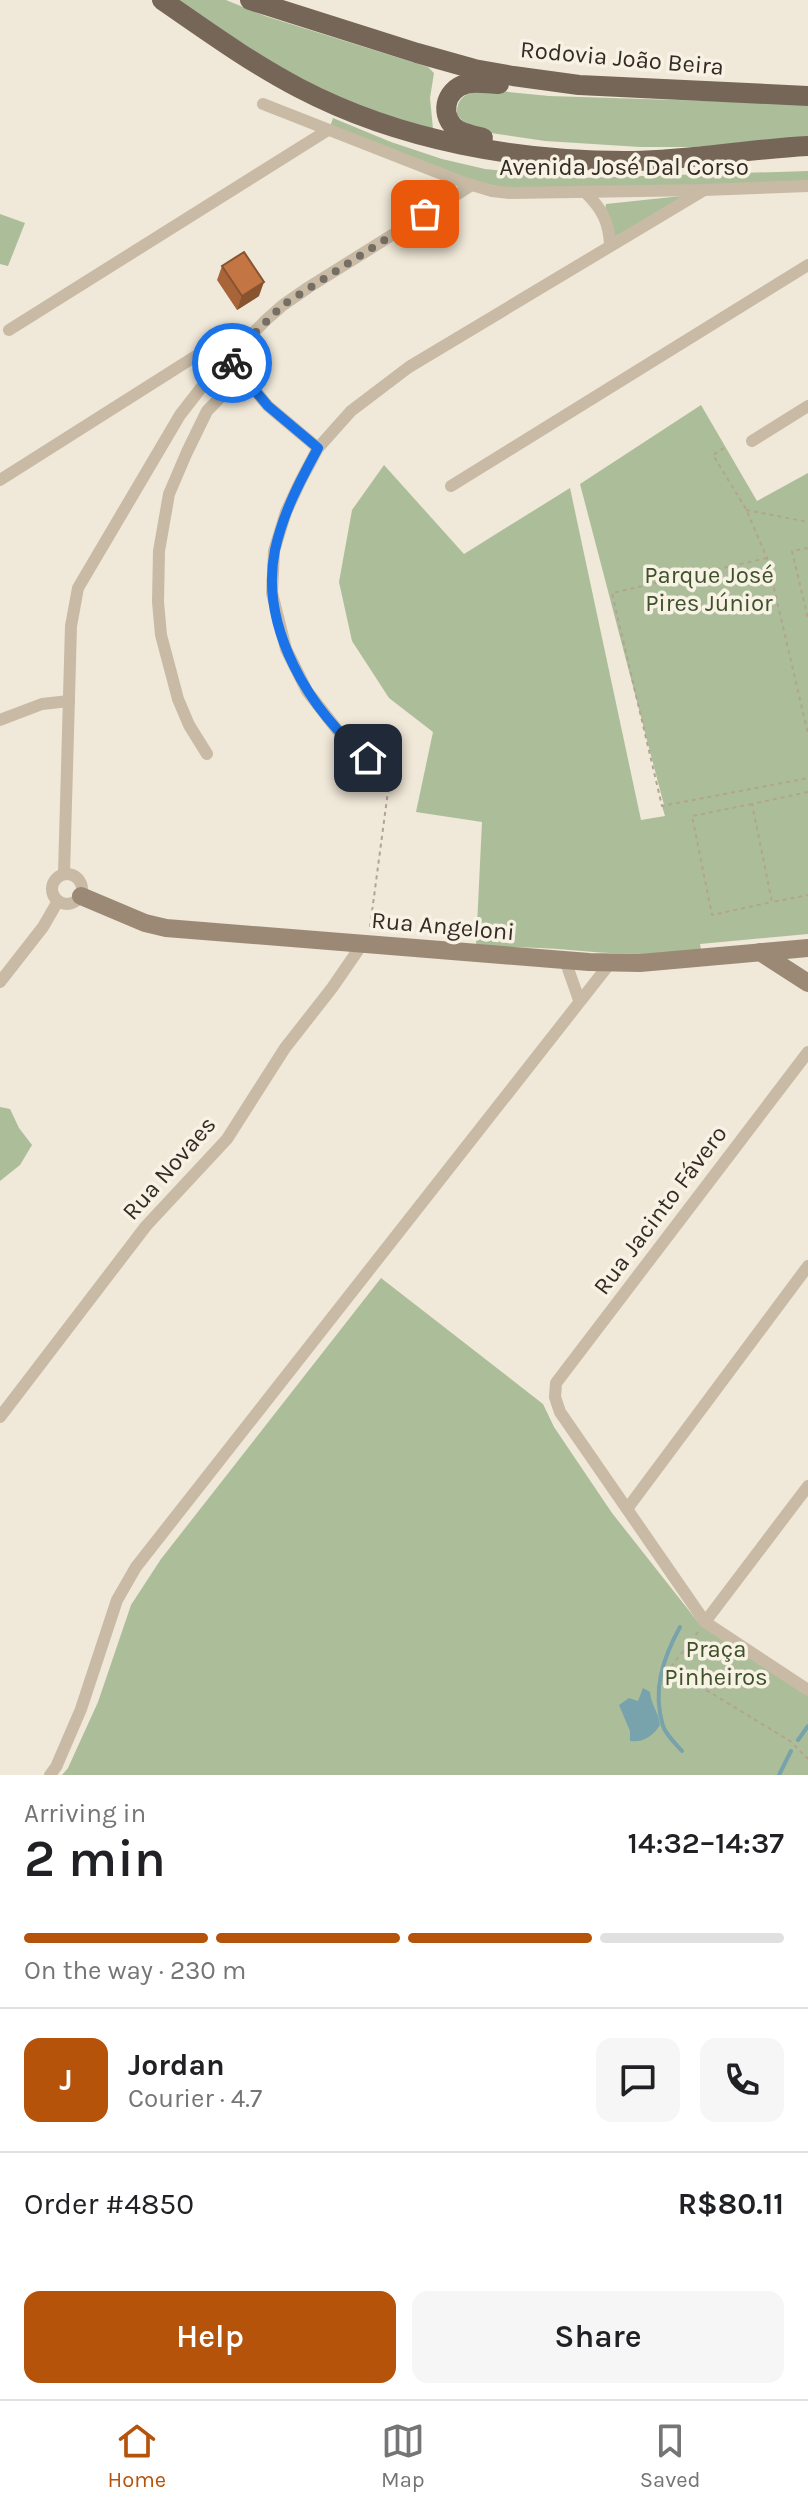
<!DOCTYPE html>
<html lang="en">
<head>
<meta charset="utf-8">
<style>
  body { margin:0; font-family:Karla,sans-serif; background:#f6f6f6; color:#202124; height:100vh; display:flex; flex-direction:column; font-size:30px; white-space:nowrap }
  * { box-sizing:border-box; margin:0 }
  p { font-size:26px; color:#757577 }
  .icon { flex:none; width:44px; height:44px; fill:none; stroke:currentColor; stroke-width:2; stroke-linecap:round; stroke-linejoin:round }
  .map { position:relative; height:1775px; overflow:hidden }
  .sheet { display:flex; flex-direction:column; background:#fff; flex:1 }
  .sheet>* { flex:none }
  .pin { position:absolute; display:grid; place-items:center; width:68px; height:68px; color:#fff; margin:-34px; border-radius:16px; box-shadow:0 4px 12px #0006 }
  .courier { position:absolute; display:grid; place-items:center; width:80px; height:80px; margin:-40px; border:6px solid #1a73e8; border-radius:50%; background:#fff; color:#222; box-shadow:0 2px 10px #0007 }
  .summary em { font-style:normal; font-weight:600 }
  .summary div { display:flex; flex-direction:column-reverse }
  .summary { display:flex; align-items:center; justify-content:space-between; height:136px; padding:0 24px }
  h1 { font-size:52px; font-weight:600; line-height:60px }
  .bar { display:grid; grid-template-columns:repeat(4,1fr); gap:12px 8px; align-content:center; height:96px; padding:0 24px }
  .bar i { height:10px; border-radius:6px; background:#e0e0e0 }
  .bar .active { background:#b45309 }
  .bar p { grid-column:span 4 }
  .line { display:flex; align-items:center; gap:20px; padding:0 24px; border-top:2px solid #e0e0e0 }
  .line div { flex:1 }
  .round { display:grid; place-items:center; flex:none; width:84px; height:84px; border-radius:16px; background:#f6f6f6 }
  .action { display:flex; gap:16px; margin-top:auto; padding:16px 24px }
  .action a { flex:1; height:92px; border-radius:16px; background:#b45309; color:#fff; font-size:32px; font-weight:600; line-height:92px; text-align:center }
  .action a+a { background:#f6f6f6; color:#202124 }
  .menu { display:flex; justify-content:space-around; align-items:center; height:112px; border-top:2px solid #e0e0e0; background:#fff; font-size:22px; color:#757577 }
  .menu a { display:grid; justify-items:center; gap:4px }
  .menu .active { color:#b45309 }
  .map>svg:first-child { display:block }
</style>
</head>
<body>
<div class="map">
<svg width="808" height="1775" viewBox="0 0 808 1775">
  <rect width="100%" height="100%" fill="#f0e8d8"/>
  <g fill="#acbe99">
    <path d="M177,0H226L265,16L428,67L434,73L430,98L433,129C404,120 374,112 346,100C285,74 231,36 177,0Z"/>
    <path d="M489,90L549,96L808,104V138L694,147H640L545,141L484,132L468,126L457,115C456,93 472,92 489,90Z"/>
    <polygon points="333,118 391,142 442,159 485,169 579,178 808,171 808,184 511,189 473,181 330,127"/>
    <polygon points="691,195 614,237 605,210 606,204"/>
    <polygon points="0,214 25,223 8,266 0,264"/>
    <path d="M701,405L757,501L808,473V934L700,944L701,949C653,958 606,953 558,949C531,947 503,947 476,946L482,822L416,812L433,732L389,698L352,641L339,582L352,510L384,465L464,554L570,488L641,820L665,816L662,806L664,805L580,484Z"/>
    <polygon points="0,1107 10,1109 19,1128 32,1145 20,1165 0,1181"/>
    <polygon points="381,1278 543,1404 554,1427 612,1513 698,1622 808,1690 808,1775 62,1775 68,1768 98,1702 131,1605 161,1559"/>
  </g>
  <path fill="#78a2ac" d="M643,1688L650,1692C651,1705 659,1713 660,1725C653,1736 643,1743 630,1741V1731L619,1705L629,1698L638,1701Z"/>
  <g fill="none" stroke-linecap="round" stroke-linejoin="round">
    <g stroke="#78a2ac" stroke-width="4">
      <path d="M680,1627C663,1658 652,1690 663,1726C666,1735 676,1744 682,1751"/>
      <polyline points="798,1740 808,1726"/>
      <polyline points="779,1775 791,1751"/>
    </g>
    <g stroke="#b3a48f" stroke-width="2" stroke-dasharray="4 4" stroke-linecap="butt">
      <polyline points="724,448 713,455 746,509 767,558 808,734"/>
      <polyline points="746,510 808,522"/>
      <polyline points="808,548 792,551 808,619"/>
      <polyline points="767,558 612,593 662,806 808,778"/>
      <polyline points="808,792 752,804 772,902 808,895"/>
      <polyline points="752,804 692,816 712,915 772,902"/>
      <polyline points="370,927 388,791"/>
      <polyline points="698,1632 670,1668 790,1741 808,1759"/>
    </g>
    <g stroke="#c8baa5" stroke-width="12">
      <polyline points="263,104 462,182 492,191 510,193 704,190 808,186"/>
      <path d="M586,193C602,209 609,222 610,245"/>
      <polyline points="9,330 328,130"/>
      <polyline points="229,359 268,406 318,448"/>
      <polyline points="752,441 808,406"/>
      <path d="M0,480L210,347C221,342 233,335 242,346"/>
      <polyline points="451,486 808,265"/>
      <polyline points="0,720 42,704 69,701"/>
      <polyline points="207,754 189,725 178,699 161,635 158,602 159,551 169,494 187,452 207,411 242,375"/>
      <polyline points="390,776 346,741 307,691 286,649 272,593 274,551 286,512 300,482 318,448 351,411 409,367 704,190"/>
      <polyline points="64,874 71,626 78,588 180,415 208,379 266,320 283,305 309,287 472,185"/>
      <circle cx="67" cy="889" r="15"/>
      <polyline points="565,960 579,1000"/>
      <polyline points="0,982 43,927 58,901"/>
      <polyline points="808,1052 556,1383 555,1397 560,1412 705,1622 808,1690"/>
      <polyline points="0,1417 146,1226 227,1139 285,1048 332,988 363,943"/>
      <polyline points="627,1509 808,1266"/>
      <polyline points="705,1622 808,1486"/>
      <polyline points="50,1775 56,1767 81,1709 117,1600 136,1567 611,962"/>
    </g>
    <g stroke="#9b8976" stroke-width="18">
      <polyline points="81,896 145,923 166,928 589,962 640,963 808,948"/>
      <polyline points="760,952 808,983"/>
    </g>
    <g stroke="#756657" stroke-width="20">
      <path d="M162,0C207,31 251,63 299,88C400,141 520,162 633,161C692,160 749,149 808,146"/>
      <polyline points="250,0 417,53 474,69 513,76 579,85 808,96"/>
      <path d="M483,138C475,136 465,134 458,130C439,117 444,90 466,84C476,81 488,84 499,84"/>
    </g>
  </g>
  <polygon fill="#a8653a" points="222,266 259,296 237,310 217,280"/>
  <polygon fill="#88532f" points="264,282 259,296 237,310 242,296"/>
  <polygon fill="#c37643" stroke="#88532f" stroke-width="2" points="244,252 264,282 242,296 222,266"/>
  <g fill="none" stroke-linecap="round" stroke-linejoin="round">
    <polyline stroke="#756e64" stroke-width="8" stroke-dasharray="0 14.4" points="232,363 229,359 283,305 425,214"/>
    <path stroke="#1a73e8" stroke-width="10" d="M232,363L268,406L318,448C300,481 283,513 275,550C259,626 310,713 368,758"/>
  </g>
  <g text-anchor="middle" stroke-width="7" stroke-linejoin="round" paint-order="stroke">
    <g font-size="24" fill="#332c26" stroke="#f8f2e4">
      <text transform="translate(622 58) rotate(5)" y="8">Rodovia João Beira</text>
      <text x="624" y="175">Avenida José Dal Corso</text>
      <text transform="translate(443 926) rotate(5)" y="8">Rua Angeloni</text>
      <text transform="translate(169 1168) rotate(-49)" y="8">Rua Novaes</text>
      <text transform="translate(660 1210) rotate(-53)" y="8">Rua Jacinto Fávero</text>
    </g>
    <g font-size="24" fill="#3d512a" stroke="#f8f2e4">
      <text x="709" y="583">Parque José<tspan x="709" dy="28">Pires Júnior</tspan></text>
      <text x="716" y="1657">Praça<tspan x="716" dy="28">Pinheiros</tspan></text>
    </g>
  </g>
</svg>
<div class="pin" style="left:425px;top:214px;background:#ea580c"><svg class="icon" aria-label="bag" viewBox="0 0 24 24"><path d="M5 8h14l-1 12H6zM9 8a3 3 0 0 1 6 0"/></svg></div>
<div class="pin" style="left:368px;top:758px;background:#1f2937"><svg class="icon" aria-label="home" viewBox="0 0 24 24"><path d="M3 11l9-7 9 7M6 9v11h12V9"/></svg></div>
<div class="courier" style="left:232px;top:363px"><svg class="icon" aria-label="bike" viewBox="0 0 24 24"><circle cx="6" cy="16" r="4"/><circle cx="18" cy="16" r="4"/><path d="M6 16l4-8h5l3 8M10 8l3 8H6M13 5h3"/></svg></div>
</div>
<section class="sheet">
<div class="summary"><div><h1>2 min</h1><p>Arriving in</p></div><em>14:32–14:37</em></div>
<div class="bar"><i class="active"></i><i class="active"></i><i class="active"></i><i></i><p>On the way · 230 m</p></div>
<div class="line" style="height:144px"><b class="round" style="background:#b45309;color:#fff">J</b><div><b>Jordan</b><p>Courier · 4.7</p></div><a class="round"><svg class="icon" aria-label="chat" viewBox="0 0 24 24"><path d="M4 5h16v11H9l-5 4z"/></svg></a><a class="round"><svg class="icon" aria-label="phone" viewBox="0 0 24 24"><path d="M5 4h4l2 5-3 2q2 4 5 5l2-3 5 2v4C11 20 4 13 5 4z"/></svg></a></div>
<div class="line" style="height:104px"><div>Order #4850</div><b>R$80.11</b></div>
<div class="action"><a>Help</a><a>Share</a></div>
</section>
<nav class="menu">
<a class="active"><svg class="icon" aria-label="home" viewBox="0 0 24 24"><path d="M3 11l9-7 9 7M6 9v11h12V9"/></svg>Home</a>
<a><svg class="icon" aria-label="map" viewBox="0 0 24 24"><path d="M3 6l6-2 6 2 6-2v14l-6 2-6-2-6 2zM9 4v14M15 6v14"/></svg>Map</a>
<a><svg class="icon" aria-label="saved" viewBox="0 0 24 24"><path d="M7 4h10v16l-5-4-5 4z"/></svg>Saved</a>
</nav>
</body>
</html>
